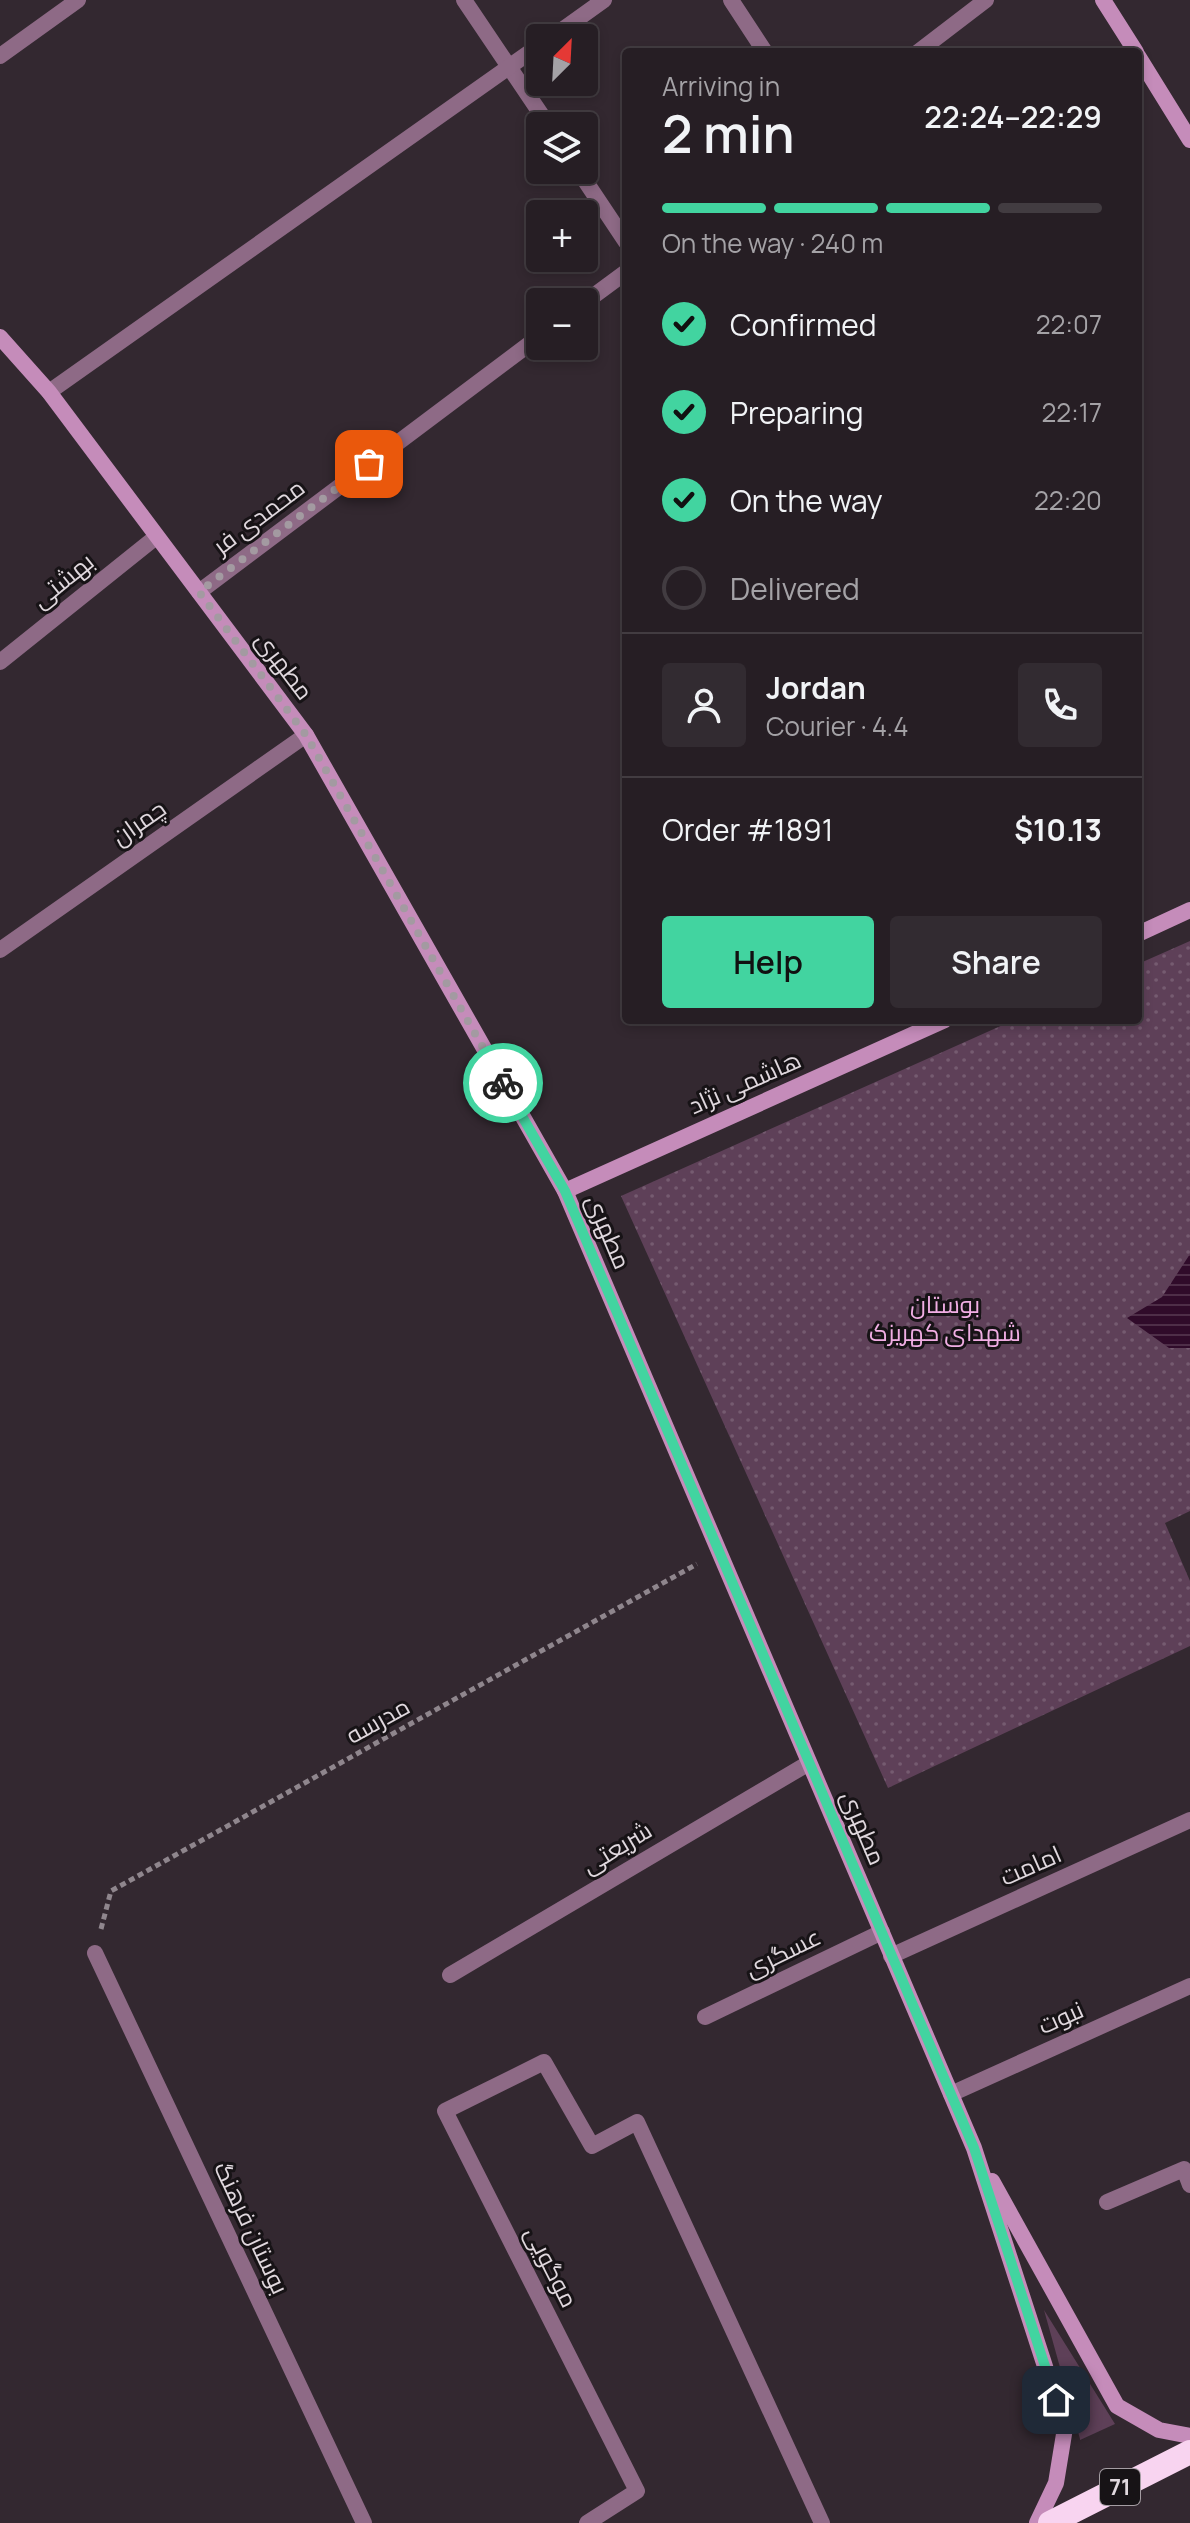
<!DOCTYPE html>
<html lang="en">
<head>
<meta charset="utf-8">
<style>
  body { margin:0; font-family:Manrope,Cairo,sans-serif; background:#322b31; color:#f1f3f6; height:100vh; display:flex; flex-direction:column; font-size:30px; white-space:nowrap }
  * { box-sizing:border-box; margin:0 }
  p { font-size:26px; color:#a4a2a6 }
  .icon { flex:none; width:44px; height:44px; fill:none; stroke:currentColor; stroke-width:2; stroke-linecap:round; stroke-linejoin:round }
  .map { position:relative; flex:1; overflow:hidden }
  .side { position:absolute; left:622px; top:48px; width:520px; height:976px; display:flex; flex-direction:column; background:#261e24; border-radius:8px; box-shadow:0 4px 12px #0003,0 0 0 2px #423c41 }
  .side>* { flex:none }
  .needle { width:52px; rotate:24deg }
  .tools { position:absolute; left:526px; top:24px; display:grid; gap:16px }
  .tools a { display:grid; place-items:center; width:72px; height:72px; border-radius:8px; background:#261e24; box-shadow:0 4px 12px #0003,0 0 0 2px #423c41; font-size:40px }
  .pin { position:absolute; display:grid; place-items:center; width:68px; height:68px; color:#fff; margin:-34px; border-radius:16px; box-shadow:0 4px 12px #0006 }
  .courier { position:absolute; display:grid; place-items:center; width:80px; height:80px; margin:-40px; border:6px solid #42d4a0; border-radius:50%; background:#fff; color:#222; box-shadow:0 2px 10px #0007 }
  .summary em { font-style:normal; font-weight:600 }
  .summary div { display:flex; flex-direction:column-reverse }
  .summary { display:flex; align-items:center; justify-content:space-between; height:136px; padding:0 40px }
  h1 { font-size:52px; font-weight:600; line-height:60px }
  .bar { display:grid; grid-template-columns:repeat(4,1fr); gap:12px 8px; align-content:center; height:96px; padding:0 40px }
  .bar i { height:10px; border-radius:6px; background:#423c41 }
  .bar .on { background:#42d4a0 }
  .bar p { grid-column:span 4 }
  .line { display:flex; align-items:center; gap:20px; padding:0 40px; border-top:2px solid #423c41 }
  .line div { flex:1 }
  .round { display:grid; place-items:center; flex:none; width:84px; height:84px; border-radius:8px; background:#322b31 }
  ol { padding:0 40px; list-style:none }
  li { display:flex; align-items:center; gap:24px; height:88px }
  li p { margin-inline-start:auto }
  li .icon { padding:8px; border-radius:50%; background:#42d4a0; color:#111; stroke-width:4 }
  li:last-child { color:#a4a2a6 }
  li i { width:44px; height:44px; border:4px solid #423c41; border-radius:50% }
  .action { display:flex; gap:16px; margin-top:auto; padding:16px 40px }
  .action a { flex:1; height:92px; border-radius:8px; background:#42d4a0; color:#111; font-size:32px; font-weight:600; line-height:92px; text-align:center }
  .action a+a { background:#322b31; color:#f1f3f6 }
  .map>svg:first-child { display:block }
</style>
</head>
<body>
<div class="map">
<svg width="1190" height="2523" viewBox="0 0 1190 2523">
  <defs>
    <pattern id="park-dots" width="8" height="8" patternUnits="userSpaceOnUse" patternTransform="scale(2)"><rect width="8" height="8" fill="#5e4058"/><path d="M2 2h.1M6 6h.1" fill="none" stroke="#755b70" stroke-width="1.8" stroke-linecap="round"/></pattern>
    <pattern id="water-rules" width="6" height="5" patternUnits="userSpaceOnUse" patternTransform="scale(2)"><rect width="6" height="5" fill="#300b2a"/><path d="M0 2.5h6" fill="none" stroke="#4e2e48"/></pattern>
  </defs>
  <rect width="100%" height="100%" fill="#332830"/>
  <polygon fill="#5e4058" points="1044,2310 1115,2424 1080,2440 1080,2439"/>
  <polygon fill="url(#park-dots)" points="1190,941 1190,1511 1165,1523 1190,1581 1190,1646 888,1788 621,1196 1014,1020 1138,1020 1138,964"/>
  <polygon fill="url(#water-rules)" points="1190,1254 1190,1348 1169,1348 1127,1318 1162,1297"/>
  <g fill="none" stroke-linecap="round" stroke-linejoin="round">
    <polyline stroke="#8f868d" stroke-width="5" stroke-dasharray="6 4" stroke-linecap="butt" points="101,1929 111,1891 697,1564"/>
    <g stroke="#8e6a86" stroke-width="16">
      <polyline points="464,0 549,126"/>
      <polyline points="731,0 765,52"/>
      <polyline points="551,38 604,0"/>
      <polyline points="918,52 986,0"/>
      <polyline points="0,56 78,0"/>
      <polyline points="578,170 626,242"/>
      <polyline points="584,303 626,272"/>
      <polyline points="49,392 540,45"/>
      <polyline points="199,592 540,336"/>
      <polyline points="0,662 156,537"/>
      <polyline points="0,950 306,735"/>
      <polyline points="95,1953 364,2523"/>
      <polyline points="891,1956 1190,1820"/>
      <polyline points="450,1975 809,1763"/>
      <polyline points="705,2017 882,1932"/>
      <polyline points="951,2094 1190,1986"/>
      <polyline points="1107,2202 1184,2169 1190,2185"/>
      <polyline points="587,2523 637,2491 445,2111 544,2062 592,2146 637,2122 822,2523"/>
    </g>
    <g stroke="#c58cba" stroke-width="16">
      <polyline points="1103,0 1136,52"/>
      <polyline points="1138,56 1190,140"/>
      <polyline points="0,337 49,392 306,735 565,1191 974,2148 1065,2428 1056,2483 1037,2523"/>
      <polyline points="1138,934 1190,910"/>
      <polyline points="565,1191 945,1020"/>
      <polyline points="992,2181 1117,2406 1159,2430 1190,2436"/>
    </g>
    <polyline stroke="#f8d4f0" stroke-width="24" points="1050,2523 1190,2452"/>
  </g>
  <g fill="none" stroke-linecap="round" stroke-linejoin="round">
    <polyline stroke="#a39aa1" stroke-width="8" stroke-dasharray="0 14.4" points="369,464 199,592 306,735 503,1083"/>
    <polyline stroke="#42d4a0" stroke-width="10" points="503,1083 565,1191 974,2148 1056,2400"/>
  </g>
  <g text-anchor="middle" stroke-width="6" stroke-linejoin="round" paint-order="stroke">
    <rect fill="#171316" stroke="#a49da2" stroke-width="2" x="1100" y="2469" width="40" height="36" rx="6"/>
    <g font-size="22" font-weight="bold" fill="#e0d8de">
      <text x="1120" y="2495">71</text>
    </g>
    <g font-size="24" fill="#e0d8de" stroke="#171316">
      <text transform="translate(259 517) rotate(-37)" y="8">محمدی فر</text>
      <text transform="translate(63 581) rotate(-39)" y="8">بهشتی</text>
      <text transform="translate(284 666) rotate(53)" y="8">مطهری</text>
      <text transform="translate(139 823) rotate(-35)" y="8">چمران</text>
      <text transform="translate(745 1083) rotate(-24)" y="8">هاشمی نژاد</text>
      <text transform="translate(608 1232) rotate(67)" y="8">مطهری</text>
      <text transform="translate(378 1721) rotate(-29)" y="8">مدرسه</text>
      <text transform="translate(863 1828) rotate(67)" y="8">مطهری</text>
      <text transform="translate(617 1848) rotate(-31)" y="8">شریعتی</text>
      <text transform="translate(1031 1866) rotate(-24)" y="8">امامت</text>
      <text transform="translate(783 1953) rotate(-26)" y="8">عسگری</text>
      <text transform="translate(1061 2018) rotate(-24)" y="8">نبوت</text>
      <text transform="translate(251 2228) rotate(65)" y="8">بوستان فرهنگ</text>
      <text transform="translate(551 2267) rotate(63)" y="8">موگویی</text>
    </g>
    <g font-size="24" fill="#f1aee4" stroke="#171316">
      <text x="945" y="1313">بوستان<tspan x="945" dy="28">شهدای کهریزک</tspan></text>
    </g>
  </g>
</svg>
<div class="tools">
<a><svg class="needle" viewBox="-14 -14 28 28"><path d="M0-13l5 13h-10z" fill="#e53935"/><path d="M0 13l5-13h-10z" fill="#a4a2a6"/></svg></a>
<a><svg class="icon" aria-label="layers" viewBox="0 0 24 24"><path d="M12 4l9 5-9 5-9-5zM3 14l9 5 9-5"/></svg></a>
<a>+</a>
<a>−</a>
</div>
<div class="pin" style="left:369px;top:464px;background:#ea580c"><svg class="icon" aria-label="bag" viewBox="0 0 24 24"><path d="M5 8h14l-1 12H6zM9 8a3 3 0 0 1 6 0"/></svg></div>
<div class="pin" style="left:1056px;top:2400px;background:#1f2937"><svg class="icon" aria-label="home" viewBox="0 0 24 24"><path d="M3 11l9-7 9 7M6 9v11h12V9"/></svg></div>
<div class="courier" style="left:503px;top:1083px"><svg class="icon" aria-label="bike" viewBox="0 0 24 24"><circle cx="6" cy="16" r="4"/><circle cx="18" cy="16" r="4"/><path d="M6 16l4-8h5l3 8M10 8l3 8H6M13 5h3"/></svg></div>
<section class="side">
<div class="summary"><div><h1>2 min</h1><p>Arriving in</p></div><em>22:24–22:29</em></div>
<div class="bar"><i class="on"></i><i class="on"></i><i class="on"></i><i></i><p>On the way · 240 m</p></div>
<ol>
<li><svg class="icon" aria-label="check" viewBox="0 0 24 24"><path d="M5 12l5 5 9-10"/></svg>Confirmed<p>22:07</p></li>
<li><svg class="icon" aria-label="check" viewBox="0 0 24 24"><path d="M5 12l5 5 9-10"/></svg>Preparing<p>22:17</p></li>
<li><svg class="icon" aria-label="check" viewBox="0 0 24 24"><path d="M5 12l5 5 9-10"/></svg>On the way<p>22:20</p></li>
<li><i></i>Delivered</li>
</ol>
<div class="line" style="height:144px"><a class="round"><svg class="icon" aria-label="person" viewBox="0 0 24 24"><circle cx="12" cy="8" r="4"/><path d="M4 21q1-7 8-7t8 7"/></svg></a><div><b>Jordan</b><p>Courier · 4.4</p></div><a class="round"><svg class="icon" aria-label="phone" viewBox="0 0 24 24"><path d="M5 4h4l2 5-3 2q2 4 5 5l2-3 5 2v4C11 20 4 13 5 4z"/></svg></a></div>
<div class="line" style="height:104px"><div>Order #1891</div><b>$10.13</b></div>
<div class="action"><a>Help</a><a>Share</a></div>
</section>
</div>
</body>
</html>
